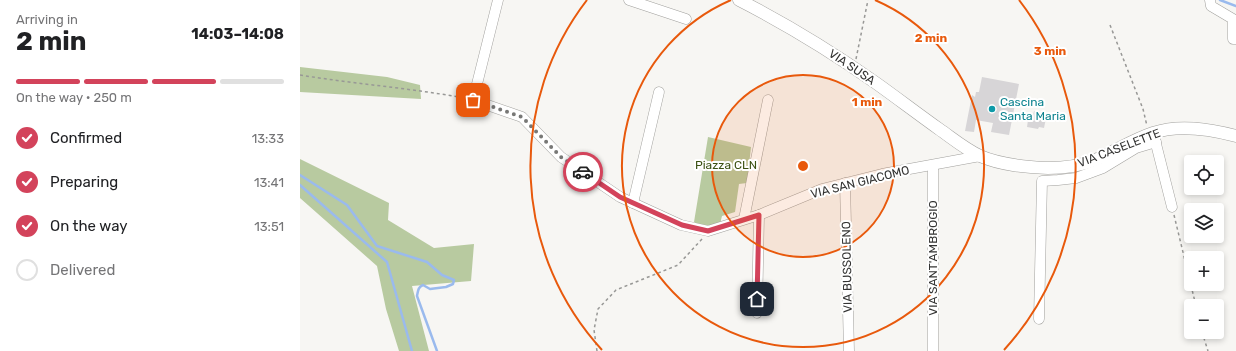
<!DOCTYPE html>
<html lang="en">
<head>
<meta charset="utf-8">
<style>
  body { margin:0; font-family:Rubik,sans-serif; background:#f6f6f6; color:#202124; height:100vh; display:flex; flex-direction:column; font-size:15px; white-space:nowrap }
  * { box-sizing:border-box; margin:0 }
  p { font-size:13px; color:#757577 }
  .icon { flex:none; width:22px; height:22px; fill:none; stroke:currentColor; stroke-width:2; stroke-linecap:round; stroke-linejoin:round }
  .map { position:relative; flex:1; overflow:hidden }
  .panel { display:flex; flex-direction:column; background:#fff; width:300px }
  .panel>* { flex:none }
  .tools { position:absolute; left:884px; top:155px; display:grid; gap:8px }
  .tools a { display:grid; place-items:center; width:40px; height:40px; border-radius:4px; background:#fff; box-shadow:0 2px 6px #0003; font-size:20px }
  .pin { position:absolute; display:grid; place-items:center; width:34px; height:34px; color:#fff; margin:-17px; border-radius:8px; box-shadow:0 2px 6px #0006 }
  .courier { position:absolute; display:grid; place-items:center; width:40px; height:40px; margin:-20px; border:3px solid #d3435b; border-radius:50%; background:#fff; color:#222; box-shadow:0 1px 5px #0007 }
  .summary em { font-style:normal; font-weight:700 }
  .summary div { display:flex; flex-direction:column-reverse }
  .summary { display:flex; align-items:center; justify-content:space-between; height:68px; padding:0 16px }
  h1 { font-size:26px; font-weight:700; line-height:30px }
  .bar { display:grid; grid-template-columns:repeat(4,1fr); gap:6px 4px; align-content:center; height:48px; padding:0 16px }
  .bar i { height:5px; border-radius:3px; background:#e0e0e0 }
  .bar .current { background:#d3435b }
  .bar p { grid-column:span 4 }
  ol { padding:0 16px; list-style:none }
  li { display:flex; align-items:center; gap:12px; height:44px }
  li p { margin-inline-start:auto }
  li .icon { padding:4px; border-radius:50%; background:#d3435b; color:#fff; stroke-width:4 }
  li:last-child { color:#757577 }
  li i { width:22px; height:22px; border:2px solid #e0e0e0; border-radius:50% }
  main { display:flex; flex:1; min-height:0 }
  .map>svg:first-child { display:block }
</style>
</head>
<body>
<main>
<section class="panel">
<div class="summary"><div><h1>2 min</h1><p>Arriving in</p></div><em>14:03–14:08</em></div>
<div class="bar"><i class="current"></i><i class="current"></i><i class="current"></i><i></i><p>On the way · 250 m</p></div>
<ol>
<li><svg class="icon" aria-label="check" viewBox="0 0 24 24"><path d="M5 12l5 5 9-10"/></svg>Confirmed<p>13:33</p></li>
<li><svg class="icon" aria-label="check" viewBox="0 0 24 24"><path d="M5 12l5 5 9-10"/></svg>Preparing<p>13:41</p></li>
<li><svg class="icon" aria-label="check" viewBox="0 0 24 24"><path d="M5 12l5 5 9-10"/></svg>On the way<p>13:51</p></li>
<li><i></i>Delivered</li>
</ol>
</section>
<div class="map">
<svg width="936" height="351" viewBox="0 0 936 351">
  <rect width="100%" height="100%" fill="#f7f6f3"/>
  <g fill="#b8caa0">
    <polygon points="0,67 87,77 120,85 121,99 0,92"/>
    <polygon points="408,137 451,147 447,183 439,184 435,212 422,216 419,228 408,231 394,222"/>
    <polygon points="0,159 89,203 88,220 134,248 174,244 171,281 112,286 129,351 99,351 86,309 77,266 0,198"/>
  </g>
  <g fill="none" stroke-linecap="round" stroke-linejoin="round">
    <g stroke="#9abaed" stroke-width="2.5">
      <polyline points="920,0 936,6"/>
      <path d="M0,175L47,205L77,246L127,262L142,275L154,280L153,284L146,287L130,289L123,285C118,287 118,291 117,296L137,351"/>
      <polyline points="0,185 87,262 112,351"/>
    </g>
  </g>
  <g fill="#d7d5d7">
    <polygon points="682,77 719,84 709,135 691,132 693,123 676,120 674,132 665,131 672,95 675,97 676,92 679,92"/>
    <polygon points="734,111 747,113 744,128 739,127 738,129 727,127 728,120 732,120"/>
  </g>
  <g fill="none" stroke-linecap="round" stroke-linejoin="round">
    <defs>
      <g id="minor">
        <polyline points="198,0 173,100 222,117 261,157 320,197 381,225 408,231 459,215 522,189 582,174 680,156"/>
        <polyline points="329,0 386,19"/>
        <polyline points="910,0 911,6 933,19 933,39 936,39"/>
        <polyline points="854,136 872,207"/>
        <polyline points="545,183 549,351"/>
        <polyline points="333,203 359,92"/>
        <polyline points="444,219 468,100"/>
        <polyline points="457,313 459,215"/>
        <polyline points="739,319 742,181 758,180 776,178 803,168 836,148 856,142"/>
        <polyline points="633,351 633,165"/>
      </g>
      <path id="major" d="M439,0C486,24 532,52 576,83C597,98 618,114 639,129C652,138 665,149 680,156C701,165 725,167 748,168C764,168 780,166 795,160C814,152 832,140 853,133C879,124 909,129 936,136"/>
    </defs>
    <use href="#minor" stroke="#a1a09d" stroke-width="11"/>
    <use href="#major" stroke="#a1a09d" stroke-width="13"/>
    <g stroke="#989896" stroke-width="1.5" stroke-dasharray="3 3" stroke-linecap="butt">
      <polyline points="810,25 843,109 847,126"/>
      <polyline points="556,59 568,0"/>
      <path d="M0,75C55,84 110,88 164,98"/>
      <polyline points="874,215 896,306"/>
      <polyline points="902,332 908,351"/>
      <polyline points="297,351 294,330 298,309 316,290 378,265 402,239"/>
    </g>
    <use href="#minor" stroke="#fff" stroke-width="10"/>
    <use href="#major" stroke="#fff" stroke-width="12"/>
  </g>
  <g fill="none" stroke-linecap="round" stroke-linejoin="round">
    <polyline stroke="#787876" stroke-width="4" stroke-dasharray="0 7.2" points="173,100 222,117 261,157 283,172"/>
    <polyline stroke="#d3435b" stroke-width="5" points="283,172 320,197 382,225 408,231 459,215 457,299"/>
  </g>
  <circle cx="503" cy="166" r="91" fill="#e8590c" fill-opacity=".12"/>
  <g fill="none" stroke="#e8590c" stroke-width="2">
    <circle cx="503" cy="166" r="91"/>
    <path d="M575 0A181 181 0 1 1 431 0"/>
    <path d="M302 350A272 272 0 0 1 287 0M719 0A272 272 0 0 1 704 350"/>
  </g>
  <circle fill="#0f9aa8" stroke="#fff" stroke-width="1.5" cx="692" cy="109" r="4"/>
  <g text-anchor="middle" stroke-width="4" stroke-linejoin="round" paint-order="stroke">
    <g font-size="12" fill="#343433" stroke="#fff">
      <text transform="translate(552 67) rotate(34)" y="4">VIA SUSA</text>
      <text transform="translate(819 148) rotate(-21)" y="4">VIA CASELETTE</text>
      <text transform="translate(560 182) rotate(-14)" y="4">VIA SAN GIACOMO</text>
      <text transform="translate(633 258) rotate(-90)" y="4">VIA SANT'AMBROGIO</text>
      <text transform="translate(547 267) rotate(-91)" y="4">VIA BUSSOLENO</text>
    </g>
    <g font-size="12" fill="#0d838f" stroke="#fff" text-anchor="start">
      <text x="700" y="106">Cascina<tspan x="700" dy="14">Santa Maria</tspan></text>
    </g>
    <g font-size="12" fill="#3c5113" stroke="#fff">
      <text x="426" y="169">Piazza CLN</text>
    </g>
  </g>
  <circle cx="503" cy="166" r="6" fill="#e8590c" stroke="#fff" stroke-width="2"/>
  <g font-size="12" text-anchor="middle" font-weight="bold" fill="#e8590c" stroke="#fff" stroke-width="4" stroke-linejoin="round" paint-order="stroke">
    <text x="631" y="42">2 min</text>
    <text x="750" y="55">3 min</text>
    <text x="567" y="106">1 min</text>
  </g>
</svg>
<div class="tools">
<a><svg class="icon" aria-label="locate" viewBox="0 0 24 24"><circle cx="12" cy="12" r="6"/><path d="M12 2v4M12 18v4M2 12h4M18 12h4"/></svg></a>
<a><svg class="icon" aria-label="layers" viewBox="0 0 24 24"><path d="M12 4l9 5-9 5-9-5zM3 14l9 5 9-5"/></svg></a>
<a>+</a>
<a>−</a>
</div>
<div class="pin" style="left:173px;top:100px;background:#ea580c"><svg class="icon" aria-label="bag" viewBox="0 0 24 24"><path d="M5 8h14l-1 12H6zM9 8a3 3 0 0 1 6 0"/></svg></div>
<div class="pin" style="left:457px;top:299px;background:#1f2937"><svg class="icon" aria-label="home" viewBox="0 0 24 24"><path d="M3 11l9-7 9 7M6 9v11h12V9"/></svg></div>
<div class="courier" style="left:283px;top:172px"><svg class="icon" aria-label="car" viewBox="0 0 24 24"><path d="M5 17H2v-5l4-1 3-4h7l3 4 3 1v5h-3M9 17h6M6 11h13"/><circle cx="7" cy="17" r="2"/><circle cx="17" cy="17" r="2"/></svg></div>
</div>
</main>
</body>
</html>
